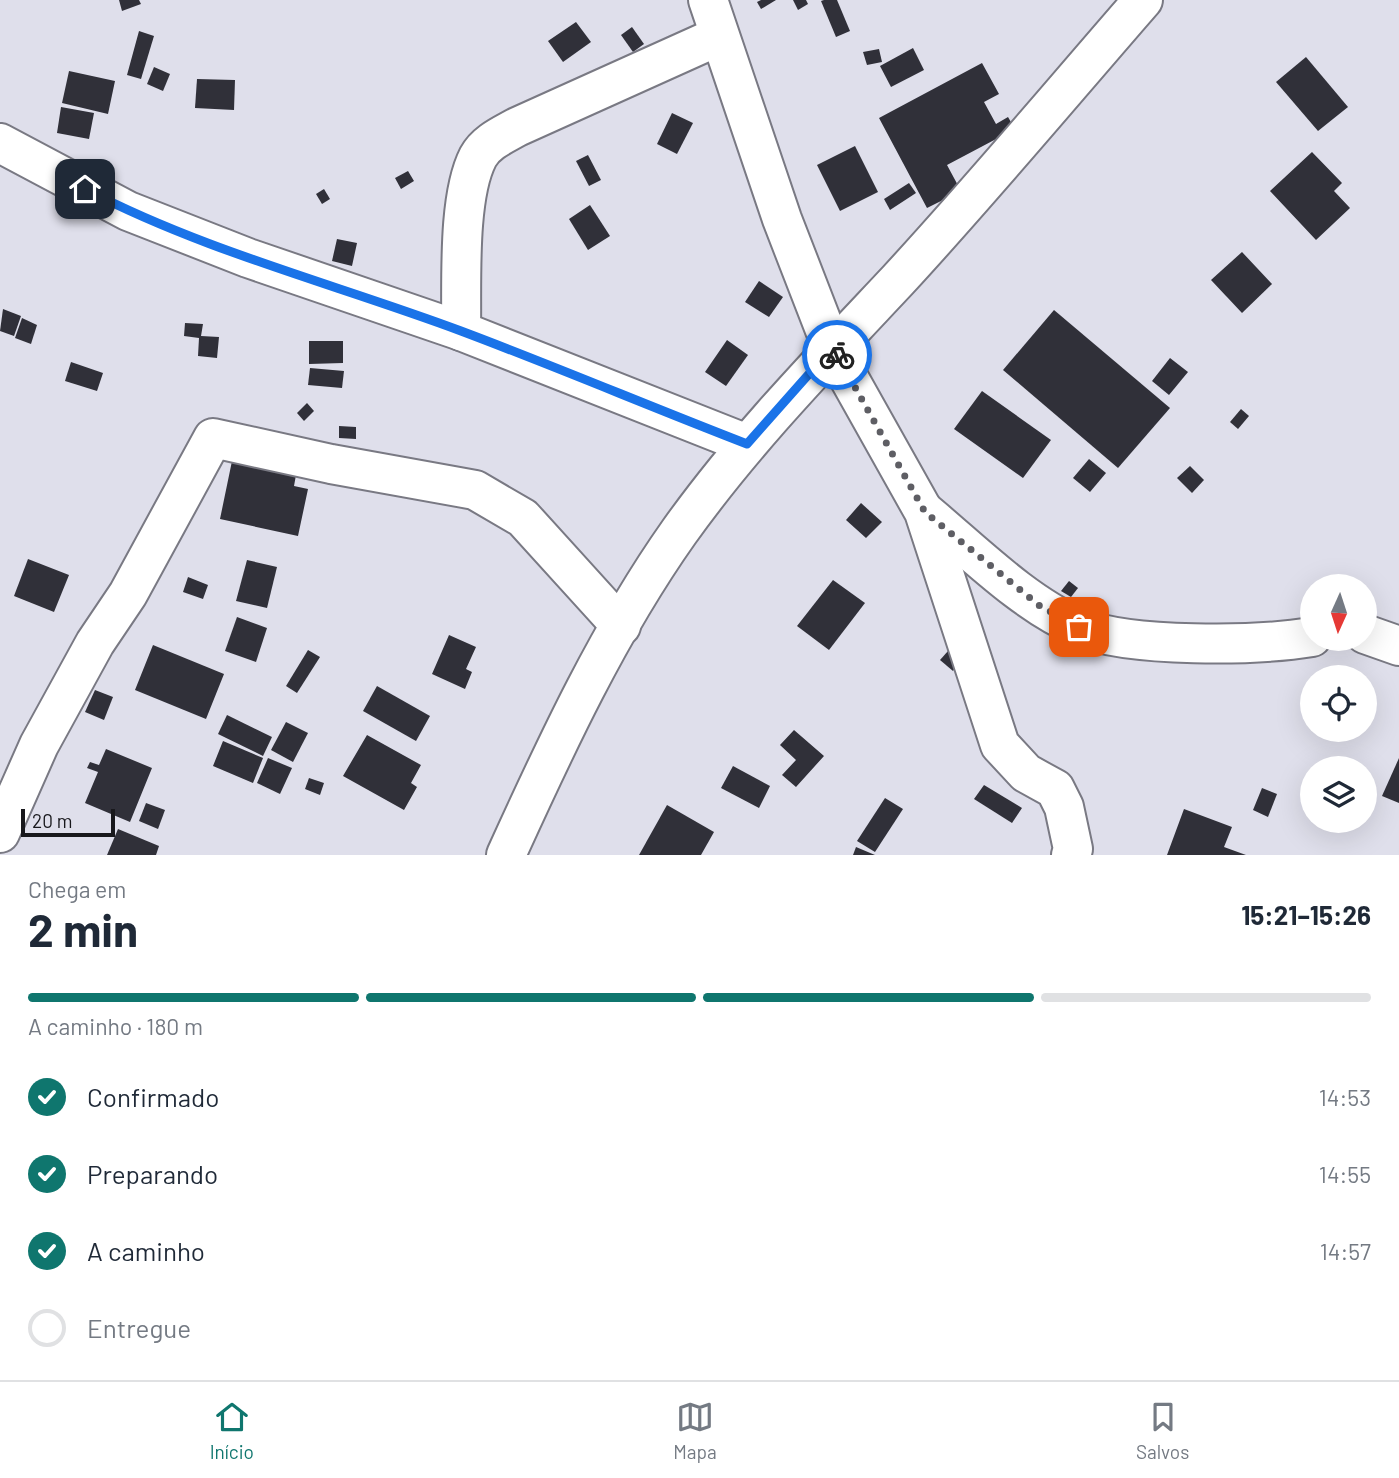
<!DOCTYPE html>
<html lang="pt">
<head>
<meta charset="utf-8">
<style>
  body { margin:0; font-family:Barlow,sans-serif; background:#f6f6f7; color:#1f2937; height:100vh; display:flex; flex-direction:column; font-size:26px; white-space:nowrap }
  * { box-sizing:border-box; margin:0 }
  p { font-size:23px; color:#747a83 }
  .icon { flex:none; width:38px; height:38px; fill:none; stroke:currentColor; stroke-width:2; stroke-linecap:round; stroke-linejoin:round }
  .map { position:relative; height:855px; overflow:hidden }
  .drawer { display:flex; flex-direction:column; background:#fff; flex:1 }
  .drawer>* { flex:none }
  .needle { width:46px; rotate:183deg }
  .tools { position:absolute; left:1300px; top:574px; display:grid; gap:14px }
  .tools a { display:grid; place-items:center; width:77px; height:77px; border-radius:50%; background:#fff; box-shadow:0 7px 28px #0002; font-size:35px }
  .scale { position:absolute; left:21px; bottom:18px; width:94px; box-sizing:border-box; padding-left:7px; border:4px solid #18181c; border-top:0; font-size:19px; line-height:24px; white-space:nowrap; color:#18181c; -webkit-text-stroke:5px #dfdfeb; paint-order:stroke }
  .pin { position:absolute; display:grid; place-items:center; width:60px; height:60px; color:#fff; margin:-30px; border-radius:14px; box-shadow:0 4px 10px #0006 }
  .courier { position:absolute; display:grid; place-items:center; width:70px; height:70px; margin:-35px; border:5px solid #1a73e8; border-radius:50%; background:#fff; color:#222; box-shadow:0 2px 9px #0007 }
  .headline em { font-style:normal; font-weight:700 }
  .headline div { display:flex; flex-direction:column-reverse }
  .headline { display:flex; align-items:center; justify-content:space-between; height:119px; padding:0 28px }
  h1 { font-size:46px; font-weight:700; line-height:52px }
  .bar { display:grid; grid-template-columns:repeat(4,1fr); gap:10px 7px; align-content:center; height:84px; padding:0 28px }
  .bar i { height:9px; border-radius:5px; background:#e0e1e3 }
  .bar .current { background:#0f766e }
  .bar p { grid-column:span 4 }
  ol { padding:0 28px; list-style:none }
  li { display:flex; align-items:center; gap:21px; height:77px }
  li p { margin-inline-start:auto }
  li .icon { padding:7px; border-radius:50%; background:#0f766e; color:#fff; stroke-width:4 }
  li:last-child { color:#747a83 }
  li i { width:38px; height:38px; border:4px solid #e0e1e3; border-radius:50% }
  .menu { display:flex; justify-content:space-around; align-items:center; height:98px; border-top:2px solid #e0e1e3; background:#fff; font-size:19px; color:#747a83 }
  .menu a { display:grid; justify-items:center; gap:4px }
  .menu .current { color:#0f766e }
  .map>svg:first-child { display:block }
</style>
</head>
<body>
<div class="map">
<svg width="1399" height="855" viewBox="0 0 1399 855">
  <rect width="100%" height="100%" fill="#dfdfeb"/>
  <g fill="#303039">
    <polygon points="119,0 139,0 141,4 122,11"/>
    <polygon points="761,0 776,0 761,9 757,2"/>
    <polygon points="793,0 806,0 808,4 798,10"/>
    <polygon points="824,0 837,0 850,31 836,37 821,1"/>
    <polygon points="576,22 591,42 563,62 548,41"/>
    <polygon points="632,27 644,44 633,52 621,35"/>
    <polygon points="139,31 154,36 141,79 127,75"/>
    <polygon points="913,48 924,70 891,87 880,66"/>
    <polygon points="879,49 882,62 867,65 863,52"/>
    <polygon points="1306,57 1348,107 1318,131 1276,82"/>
    <polygon points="982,63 999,94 984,102 996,124 1008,117 1015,129 947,165 961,191 927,208 879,118"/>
    <polygon points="154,67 170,74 163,91 147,84"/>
    <polygon points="69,71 115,81 108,114 62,103"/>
    <polygon points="197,79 235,80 234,110 195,108"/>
    <polygon points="61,107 94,113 89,139 57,133"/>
    <polygon points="672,113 693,123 677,154 657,144"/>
    <polygon points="855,146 878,192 840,211 817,165"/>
    <polygon points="1312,152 1342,183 1334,191 1350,208 1316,240 1270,191"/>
    <polygon points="588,155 601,180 589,186 576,161"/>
    <polygon points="408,171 414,181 401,189 395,178"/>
    <polygon points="909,183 916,193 890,210 884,199"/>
    <polygon points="324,189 330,199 322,204 316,194"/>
    <polygon points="590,205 610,236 588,250 569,219"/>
    <polygon points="337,239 357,243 352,266 332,261"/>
    <polygon points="1242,252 1272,284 1242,313 1211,280"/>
    <polygon points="759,281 783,297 769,317 745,302"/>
    <polygon points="3,309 21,316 14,336 0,331"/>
    <polygon points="1054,310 1170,408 1118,468 1003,370"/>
    <polygon points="22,318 37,325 31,344 15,338"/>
    <polygon points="185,323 203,324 201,336 219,337 217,358 198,356 199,338 184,336"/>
    <polygon points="727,340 748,355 726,386 705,372"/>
    <polygon points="309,341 343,341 343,363 309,364"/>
    <polygon points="1170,358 1188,372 1169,395 1152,381"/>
    <polygon points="71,362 103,373 97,391 65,381"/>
    <polygon points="310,368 344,371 342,388 308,385"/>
    <polygon points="982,391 1051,440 1023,478 954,429"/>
    <polygon points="307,403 314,411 304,421 297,413"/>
    <polygon points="1241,409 1249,416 1238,429 1230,422"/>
    <polygon points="339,426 356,427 356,439 339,438"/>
    <polygon points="1089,459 1106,473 1090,492 1073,478"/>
    <polygon points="232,461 296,475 294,486 308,489 298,536 220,519"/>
    <polygon points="1190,466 1204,480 1192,493 1177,478"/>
    <polygon points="861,503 882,522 866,538 846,520"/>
    <polygon points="28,559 69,575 54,612 14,596"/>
    <polygon points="247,560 277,567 267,608 236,601"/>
    <polygon points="188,577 208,585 203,599 183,592"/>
    <polygon points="833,580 865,603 829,650 797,626"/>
    <polygon points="1069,581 1078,588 1071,597 1061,591"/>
    <polygon points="237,617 267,628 256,662 225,651"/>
    <polygon points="449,635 476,647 466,669 472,672 465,689 432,674"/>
    <polygon points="153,645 224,674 206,719 135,690"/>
    <polygon points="308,650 320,657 297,693 286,686"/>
    <polygon points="948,651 960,662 953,671 940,660"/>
    <polygon points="377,686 430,716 416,741 363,711"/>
    <polygon points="95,690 113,697 104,720 85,712"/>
    <polygon points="227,715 272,737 263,756 218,734"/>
    <polygon points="286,722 308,733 293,762 271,750"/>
    <polygon points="794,730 824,756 796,787 782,775 796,760 780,745"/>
    <polygon points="367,735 421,765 411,783 417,787 404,810 343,776"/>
    <polygon points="223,741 263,758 253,783 213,766"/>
    <polygon points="106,749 152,768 130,822 85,803 98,772 87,768 90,762 99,765"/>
    <polygon points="268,758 292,768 280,794 257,783"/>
    <polygon points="1399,758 1399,803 1382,796"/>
    <polygon points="733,766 770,786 759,808 721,788"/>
    <polygon points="309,778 324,783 320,795 305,789"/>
    <polygon points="984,785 1022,808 1012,823 974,799"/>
    <polygon points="1262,788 1277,794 1268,817 1253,810"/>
    <polygon points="885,798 903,809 875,852 857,841"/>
    <polygon points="146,803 165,810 158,829 139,821"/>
    <polygon points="667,805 714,832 701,855 639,855"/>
    <polygon points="1184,809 1232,827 1224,847 1246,855 1167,855"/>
    <polygon points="118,829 159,846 156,855 107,855"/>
    <polygon points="856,847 875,855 853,855"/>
  </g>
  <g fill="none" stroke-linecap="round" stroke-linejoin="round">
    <defs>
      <g id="minor">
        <polyline points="708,0 782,219 832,348 924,512 1000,745 1026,773 1055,789 1064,807 1073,849 1071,855"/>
        <polyline points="0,143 128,211 248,258 461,331 747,444"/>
        <path d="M461,331C462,284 457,198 478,157C486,142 503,135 517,127L719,36"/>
        <path d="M925,512C971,550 1024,604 1079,627C1130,648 1257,646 1312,637"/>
        <polyline points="1365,634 1399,646"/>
        <polyline points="0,833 39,745 95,643 128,594 213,438 331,464 475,490 523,518 621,626"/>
      </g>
      <path id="tertiary" d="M506,855C556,745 609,631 679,532C744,441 822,361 898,280C982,189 1062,93 1143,0"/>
    </defs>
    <use href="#minor" stroke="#797983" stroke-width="42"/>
    <use href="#tertiary" stroke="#797983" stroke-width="42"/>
    <use href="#minor" stroke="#fff" stroke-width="38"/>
    <use href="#tertiary" stroke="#fff" stroke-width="38"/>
  </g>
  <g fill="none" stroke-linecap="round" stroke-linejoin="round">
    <polyline stroke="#5e5e64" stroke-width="7" stroke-dasharray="0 12.6" points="837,355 925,512 1040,606 1079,627"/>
    <path stroke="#1a73e8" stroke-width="9" d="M85,189C204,251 335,284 461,331C557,367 651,407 747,444L832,348L837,355"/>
  </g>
</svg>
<div class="tools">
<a><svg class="needle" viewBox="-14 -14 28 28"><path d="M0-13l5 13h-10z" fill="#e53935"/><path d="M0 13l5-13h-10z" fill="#747a83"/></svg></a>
<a><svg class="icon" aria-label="locate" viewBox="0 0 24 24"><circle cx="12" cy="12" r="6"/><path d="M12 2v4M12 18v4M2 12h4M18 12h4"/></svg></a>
<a><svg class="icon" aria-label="layers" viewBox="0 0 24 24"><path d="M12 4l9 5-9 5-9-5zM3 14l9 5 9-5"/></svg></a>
</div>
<div class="scale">20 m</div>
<div class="pin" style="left:1079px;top:627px;background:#ea580c"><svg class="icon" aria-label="bag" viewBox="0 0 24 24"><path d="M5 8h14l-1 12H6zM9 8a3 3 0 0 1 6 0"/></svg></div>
<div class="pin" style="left:85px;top:189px;background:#1f2937"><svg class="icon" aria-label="home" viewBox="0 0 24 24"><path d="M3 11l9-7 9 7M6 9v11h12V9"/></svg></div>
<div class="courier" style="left:837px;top:355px"><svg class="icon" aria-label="bike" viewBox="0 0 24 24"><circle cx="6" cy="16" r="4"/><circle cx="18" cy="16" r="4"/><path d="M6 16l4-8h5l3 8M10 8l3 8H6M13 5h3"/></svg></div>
</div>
<section class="drawer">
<div class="headline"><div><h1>2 min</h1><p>Chega em</p></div><em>15:21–15:26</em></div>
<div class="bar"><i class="current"></i><i class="current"></i><i class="current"></i><i></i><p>A caminho · 180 m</p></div>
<ol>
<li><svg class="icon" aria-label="check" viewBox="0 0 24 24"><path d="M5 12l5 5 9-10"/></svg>Confirmado<p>14:53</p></li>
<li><svg class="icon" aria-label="check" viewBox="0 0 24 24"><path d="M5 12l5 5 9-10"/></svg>Preparando<p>14:55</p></li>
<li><svg class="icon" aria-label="check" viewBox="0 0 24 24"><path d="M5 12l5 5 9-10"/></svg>A caminho<p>14:57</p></li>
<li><i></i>Entregue</li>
</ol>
</section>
<nav class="menu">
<a class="current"><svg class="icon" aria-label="home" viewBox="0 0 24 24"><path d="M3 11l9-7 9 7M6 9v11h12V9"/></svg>Início</a>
<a><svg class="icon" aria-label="map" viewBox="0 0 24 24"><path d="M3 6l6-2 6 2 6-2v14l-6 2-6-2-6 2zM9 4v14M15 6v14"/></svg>Mapa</a>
<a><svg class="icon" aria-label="saved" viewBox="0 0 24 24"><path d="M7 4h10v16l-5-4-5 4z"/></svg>Salvos</a>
</nav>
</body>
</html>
